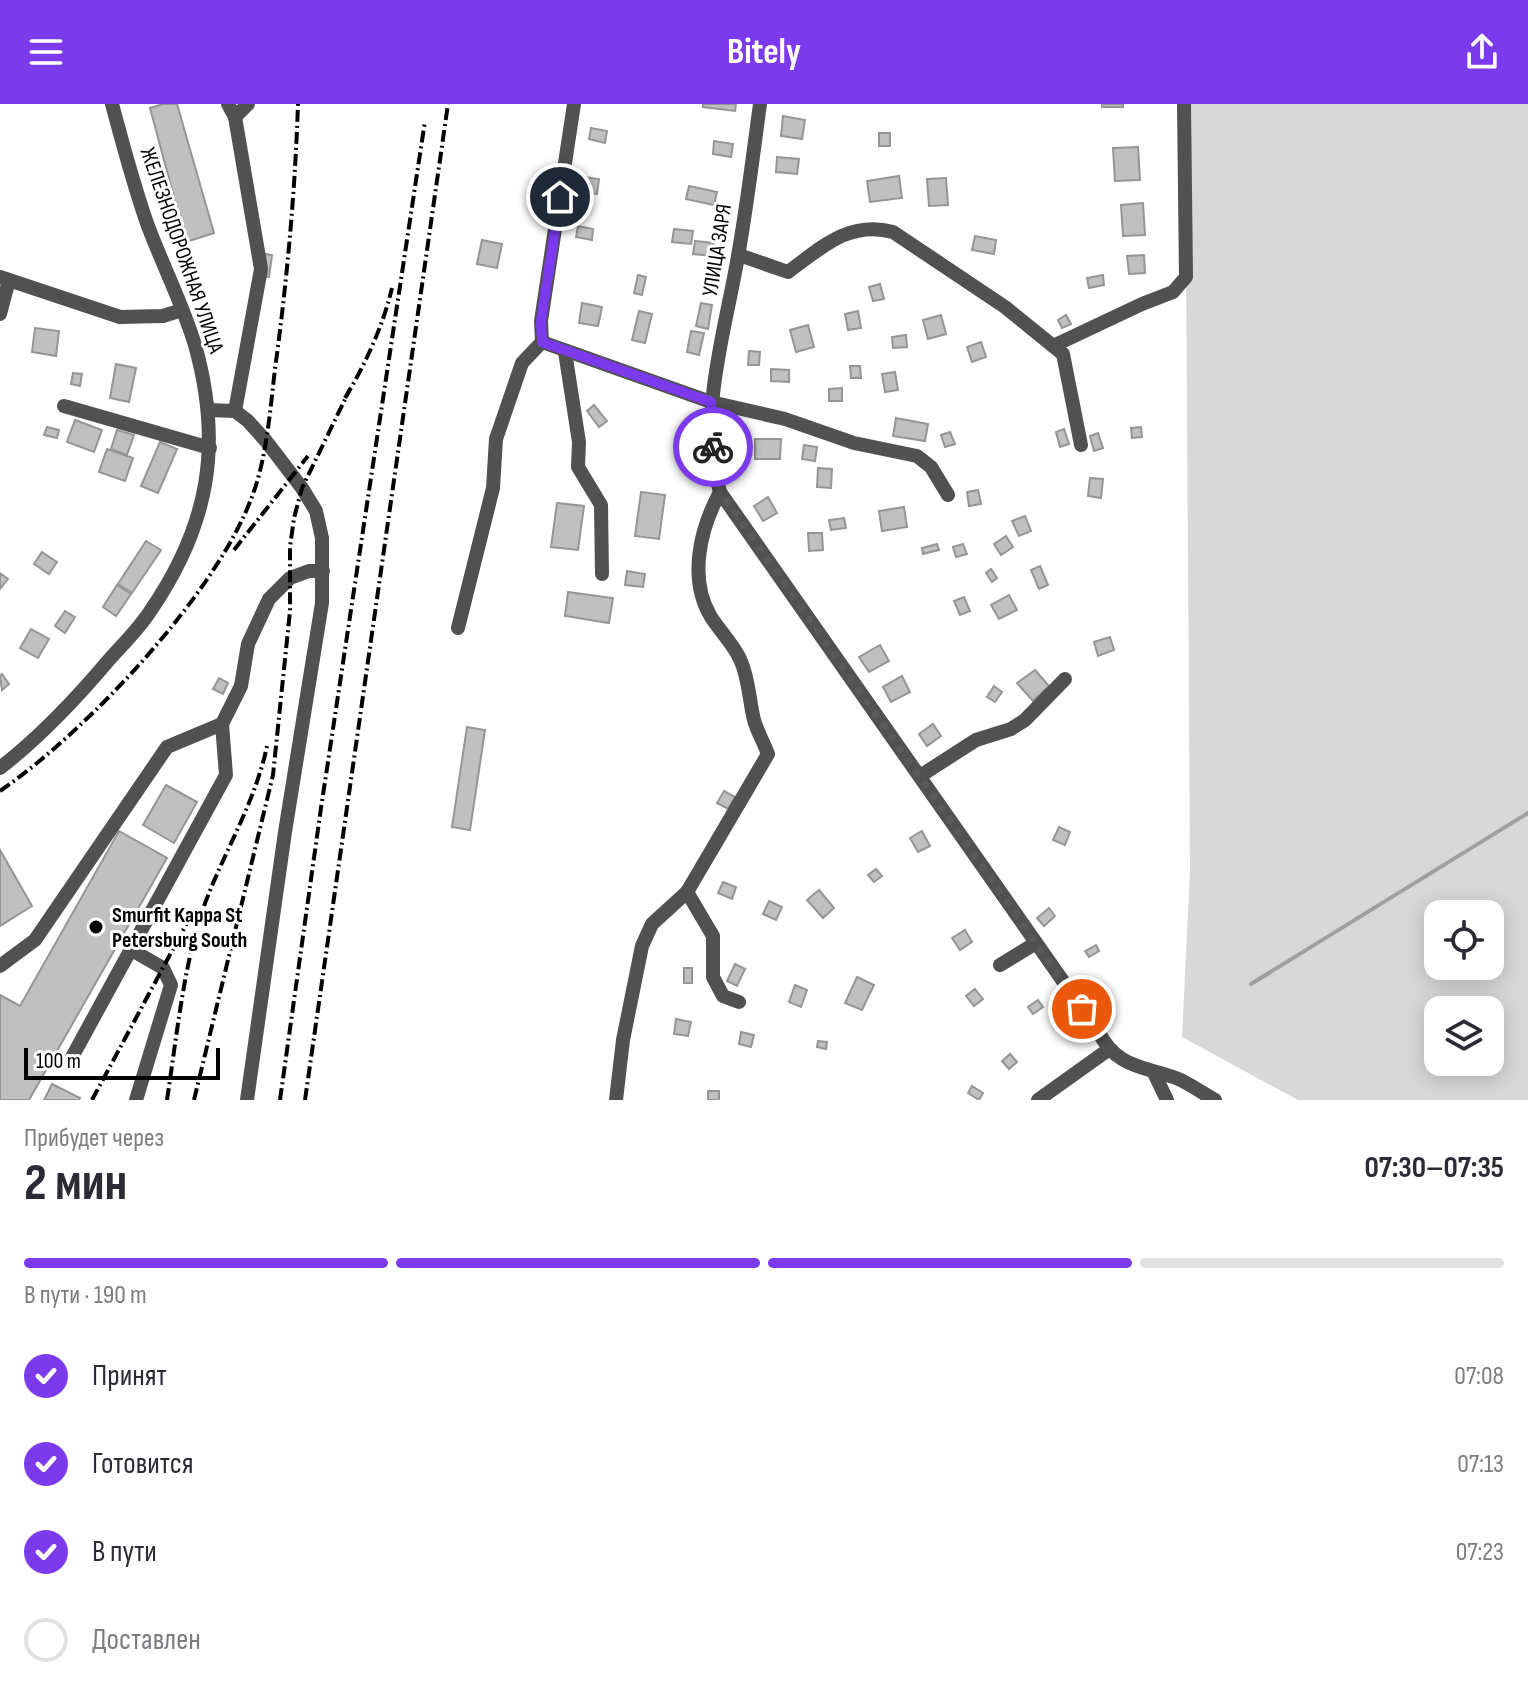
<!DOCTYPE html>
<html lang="ru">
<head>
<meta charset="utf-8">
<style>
  body { margin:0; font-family:"Sofia Sans Condensed",sans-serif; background:#f2f2f3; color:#2b2b33; height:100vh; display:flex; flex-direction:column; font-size:30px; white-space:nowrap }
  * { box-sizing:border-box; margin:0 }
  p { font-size:26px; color:#7c7c81 }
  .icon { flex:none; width:44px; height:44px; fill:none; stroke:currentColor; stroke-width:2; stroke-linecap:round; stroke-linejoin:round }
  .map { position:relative; height:996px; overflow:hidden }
  .panel { display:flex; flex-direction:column; background:#fff; flex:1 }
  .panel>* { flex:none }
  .tools { position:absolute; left:1424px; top:796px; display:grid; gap:16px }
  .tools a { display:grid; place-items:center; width:80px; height:80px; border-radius:16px; background:#fff; box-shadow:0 4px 20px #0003; font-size:40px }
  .scale { position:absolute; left:24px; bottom:20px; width:196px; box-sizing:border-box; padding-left:8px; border:4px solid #000; border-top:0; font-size:22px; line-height:28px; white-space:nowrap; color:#000; -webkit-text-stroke:6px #fff; paint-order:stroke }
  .pin { position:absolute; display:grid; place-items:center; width:68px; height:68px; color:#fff; margin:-34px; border:4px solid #fff; border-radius:50%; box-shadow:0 2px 8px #0007 }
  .courier { position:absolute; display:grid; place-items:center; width:80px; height:80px; margin:-40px; border:6px solid #7c3aed; border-radius:50%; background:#fff; color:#222; box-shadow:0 2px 10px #0007 }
  .head em { font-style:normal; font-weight:700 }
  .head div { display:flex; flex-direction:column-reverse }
  .head { display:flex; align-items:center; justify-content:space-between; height:136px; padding:0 24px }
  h1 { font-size:52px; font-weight:700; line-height:60px }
  .bar { display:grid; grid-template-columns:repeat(4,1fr); gap:12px 8px; align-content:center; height:96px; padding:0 24px }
  .bar i { height:10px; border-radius:6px; background:#e1e1e2 }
  .bar .current { background:#7c3aed }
  .bar p { grid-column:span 4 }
  ol { padding:0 24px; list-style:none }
  li { display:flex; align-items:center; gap:24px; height:88px }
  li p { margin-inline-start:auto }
  li .icon { padding:8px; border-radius:50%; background:#7c3aed; color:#fff; stroke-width:4 }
  li:last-child { color:#7c7c81 }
  li i { width:44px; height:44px; border:4px solid #e1e1e2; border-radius:50% }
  header { display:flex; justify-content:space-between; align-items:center; height:104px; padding:0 24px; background:#7c3aed; color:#fff; font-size:36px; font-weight:700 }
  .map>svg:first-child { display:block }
</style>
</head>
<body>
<header><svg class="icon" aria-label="menu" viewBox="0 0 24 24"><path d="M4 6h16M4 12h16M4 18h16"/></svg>Bitely<svg class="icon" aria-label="share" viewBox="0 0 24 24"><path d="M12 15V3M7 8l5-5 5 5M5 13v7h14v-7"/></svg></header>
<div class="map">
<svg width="1528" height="996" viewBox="0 0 1528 996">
  <rect width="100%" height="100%" fill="#fff"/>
  <path fill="#d8d8d8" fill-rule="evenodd" d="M1185,0H1528V996H1298L1182,933L1190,766ZM1438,810H1490V862H1438ZM1438,906H1490V958H1438Z"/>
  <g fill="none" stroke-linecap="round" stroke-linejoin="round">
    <polyline stroke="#9f9f9f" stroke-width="4" points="1251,880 1528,709"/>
  </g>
  <g fill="#c0c0c0" stroke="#959595" stroke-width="2">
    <polygon points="163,0 177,0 214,129 186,138 150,4"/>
    <polygon points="703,0 736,0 735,7 703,3"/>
    <rect x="1102" y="0" width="21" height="3"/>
    <polygon points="783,12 805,16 802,35 781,32"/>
    <polygon points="591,24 607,27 605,39 589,35"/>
    <rect x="879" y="29" width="11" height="13"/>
    <polygon points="714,37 733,40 731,53 713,50"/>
    <polygon points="1138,43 1140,76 1115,77 1113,44"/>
    <polygon points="777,53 799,55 797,70 776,68"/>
    <polygon points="899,72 902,94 870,98 867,77"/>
    <polygon points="583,73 599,75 597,90 582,88"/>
    <polygon points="946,74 948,101 929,102 927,75"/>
    <polygon points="689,82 717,88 714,101 686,95"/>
    <polygon points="1143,99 1145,131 1123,132 1121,101"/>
    <polygon points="578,122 593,125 592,136 576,133"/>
    <polygon points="674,125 693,127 691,140 672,138"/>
    <polygon points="975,132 996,136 994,150 972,146"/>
    <polygon points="482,136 502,140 497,164 477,160"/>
    <polygon points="695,137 714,139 712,152 693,150"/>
    <polygon points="266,150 272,151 269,173 263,172"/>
    <polygon points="1144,151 1145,169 1129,170 1127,152"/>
    <polygon points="638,171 646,173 642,191 634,189"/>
    <polygon points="1103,171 1104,181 1089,184 1087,174"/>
    <polygon points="880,180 884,195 873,197 869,183"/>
    <polygon points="582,199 602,203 598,222 579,219"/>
    <polygon points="701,199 712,201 708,225 696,222"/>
    <polygon points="639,207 652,210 645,239 632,236"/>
    <polygon points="858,207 861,224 848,226 845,210"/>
    <polygon points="941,211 946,230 928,235 923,216"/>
    <polygon points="1066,211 1071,220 1062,224 1058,216"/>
    <polygon points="808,221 814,243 796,248 790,226"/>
    <polygon points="35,224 59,227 56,252 32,248"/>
    <polygon points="691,227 704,229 699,251 687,248"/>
    <polygon points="906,231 907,243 893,244 892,233"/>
    <polygon points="981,238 986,253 972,258 967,243"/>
    <polygon points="749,247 760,248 759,261 748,261"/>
    <polygon points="116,260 136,264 129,298 110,294"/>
    <polygon points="850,262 860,262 861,274 851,274"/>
    <polygon points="771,265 789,266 789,278 771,277"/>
    <polygon points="895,268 898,286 885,288 882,270"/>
    <polygon points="73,269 82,270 80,282 71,280"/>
    <polygon points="842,284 842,297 829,297 829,285"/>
    <polygon points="594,301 607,317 599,323 587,307"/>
    <polygon points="896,314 928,320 925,337 893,332"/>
    <polygon points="75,316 102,326 94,348 67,338"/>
    <polygon points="47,323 59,326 57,334 44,331"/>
    <polygon points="1141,323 1142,333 1132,334 1131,324"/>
    <polygon points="1064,325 1069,340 1060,343 1056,328"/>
    <polygon points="117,326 134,331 127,351 111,345"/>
    <polygon points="950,328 955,340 945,343 941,331"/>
    <polygon points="1098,329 1103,344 1094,347 1090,332"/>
    <polygon points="755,335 781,335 780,355 755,355"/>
    <polygon points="160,338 177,345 158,389 141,382"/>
    <polygon points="804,341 817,343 815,357 802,355"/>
    <polygon points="107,345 133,354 125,377 99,368"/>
    <polygon points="818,364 832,365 831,384 817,383"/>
    <polygon points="1090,374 1103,375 1101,394 1088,392"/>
    <polygon points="978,386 981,400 969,402 967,388"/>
    <polygon points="641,388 665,391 659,435 635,432"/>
    <polygon points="768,393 777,409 763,417 754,402"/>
    <polygon points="557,399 584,402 578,446 551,443"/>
    <polygon points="904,403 907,423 882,427 879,407"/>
    <polygon points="1025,412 1031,427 1019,432 1012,417"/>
    <polygon points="844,414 846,424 831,426 829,416"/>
    <polygon points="808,429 822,429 823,446 809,447"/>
    <polygon points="1006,432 1013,443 1001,451 994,440"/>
    <polygon points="146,437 161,446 132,489 118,480"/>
    <polygon points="937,440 939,446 923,450 922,444"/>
    <polygon points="963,440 967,450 956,453 953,443"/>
    <polygon points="42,448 57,458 49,470 34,460"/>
    <polygon points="1040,462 1048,481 1039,485 1031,466"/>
    <polygon points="991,465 997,474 992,478 986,469"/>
    <polygon points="627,467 645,470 643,483 625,481"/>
    <polygon points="0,469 8,475 0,485"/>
    <polygon points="117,481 131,490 116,512 103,503"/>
    <polygon points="568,488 613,494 609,519 565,512"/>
    <polygon points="1009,491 1017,506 999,515 991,501"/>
    <polygon points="964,493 970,507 960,511 954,497"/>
    <polygon points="65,507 75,513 65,529 55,522"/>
    <polygon points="31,525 49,535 38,554 20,544"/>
    <polygon points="1110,533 1114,546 1098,552 1094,538"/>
    <polygon points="880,541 889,557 869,568 859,553"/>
    <polygon points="1035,566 1049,582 1033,597 1017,579"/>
    <polygon points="2,570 9,580 2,586 0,572"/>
    <polygon points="902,572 910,588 891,598 883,583"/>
    <polygon points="219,574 228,579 223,590 213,585"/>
    <polygon points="994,582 1002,588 995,598 987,593"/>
    <polygon points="933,620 941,632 927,642 919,630"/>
    <polygon points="467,623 485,626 470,726 452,723"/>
    <polygon points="166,681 197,698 174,739 143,721"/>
    <polygon points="724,687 735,693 728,705 717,699"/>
    <polygon points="1059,723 1070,728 1065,741 1053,736"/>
    <polygon points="119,727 167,754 29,996 0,996 0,891 20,902"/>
    <polygon points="922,727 930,742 918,748 910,734"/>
    <polygon points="0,746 32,802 0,822"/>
    <polygon points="876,765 882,772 874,778 868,771"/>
    <polygon points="723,778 736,783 732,795 718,789"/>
    <polygon points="819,786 834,804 823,814 807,796"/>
    <polygon points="769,797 782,803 776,816 763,810"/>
    <polygon points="1049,804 1055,812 1044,822 1037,814"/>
    <polygon points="965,826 972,838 960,846 952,834"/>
    <polygon points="1096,841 1099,847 1089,853 1085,847"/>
    <polygon points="735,860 745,865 737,882 727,877"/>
    <rect x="684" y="864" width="8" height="15"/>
    <polygon points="857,873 874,881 862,906 845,899"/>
    <polygon points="795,881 807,886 801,903 789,898"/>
    <polygon points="975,885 983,895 974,902 966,892"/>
    <polygon points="1038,896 1043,903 1033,910 1028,903"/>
    <polygon points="676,915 691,918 688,932 674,930"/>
    <polygon points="741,928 754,931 751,943 739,940"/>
    <polygon points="818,937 827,938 826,945 817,943"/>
    <polygon points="1010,950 1017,958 1009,965 1002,957"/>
    <polygon points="52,980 80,994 79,996 44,996"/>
    <polygon points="972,982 983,989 979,996 968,989"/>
    <rect x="708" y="987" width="11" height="9"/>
  </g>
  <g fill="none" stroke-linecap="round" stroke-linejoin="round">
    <g stroke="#515151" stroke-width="14">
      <polyline points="228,0 235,13 261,165 235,307"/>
      <polyline points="574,0 541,217 542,238 711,298 785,315 854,339 917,352 931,363 948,391"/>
      <path d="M760,0C753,51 747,102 738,152C725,229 697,311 720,388L1098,927C1116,963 1141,962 1176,974C1189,979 1202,989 1215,996"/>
      <polyline points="235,13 248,0"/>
      <path d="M739,151L788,168C821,144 849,116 893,128L1005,203L1063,250L1081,341"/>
      <polyline points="0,173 120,213 163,212 182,206"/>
      <polyline points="0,210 9,176"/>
      <polyline points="1053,242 1142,200 1173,188 1186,173 1184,0"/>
      <polyline points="565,248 579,338 578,363 601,401 602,470"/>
      <polyline points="64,302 210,344"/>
      <polyline points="208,306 235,307 248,317 266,337 302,384 316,407 322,434 322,499 285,728 247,996"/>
      <path d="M720,388C700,425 688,475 711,513C720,527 733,540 740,555C749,574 749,596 754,616C757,627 764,639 768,650L687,788L713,832V873L723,892L739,898"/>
      <polyline points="458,524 493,384 496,335 522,259 542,238"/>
      <path d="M0,664C40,633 75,596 108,557C122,541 139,525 151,506C209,421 223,341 195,241C183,201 163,162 148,122C134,83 123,41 112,0"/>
      <polyline points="920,672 976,636 1011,625 1025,616 1065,575"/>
      <polyline points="130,845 163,864 171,881 136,996"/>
      <polyline points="1000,861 1036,839"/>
      <polyline points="0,862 35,836 167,643 222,620"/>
      <polyline points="71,955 226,671 222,620 241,582 248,540 269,495 290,474 309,467 323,467"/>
      <polyline points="1154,969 1167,996"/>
      <polyline points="616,996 623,936 642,842 652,820 687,788"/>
      <polyline points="1038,996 1108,946"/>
    </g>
    <g stroke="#000" stroke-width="4" stroke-dasharray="12 4 2 4" stroke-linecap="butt">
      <path d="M345,294C365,261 383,222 392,184"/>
      <polyline points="234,446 308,352"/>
      <path d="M0,687C87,627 217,490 253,390C267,351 270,307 275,265C287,177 295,89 298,0"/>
      <polyline points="92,996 195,804"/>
      <path d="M167,996C176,937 182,877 198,820C216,760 254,705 267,642"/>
      <polyline points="194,996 273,671 290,507 290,443 294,414 302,384 350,285"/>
      <polyline points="280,996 321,704 425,17"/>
      <polyline points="305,996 448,0"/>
    </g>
  </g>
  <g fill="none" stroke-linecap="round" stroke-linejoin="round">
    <polyline stroke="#595959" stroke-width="8" stroke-dasharray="0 14.4" points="713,343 715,370 720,388 1082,905"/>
    <polyline stroke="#7c3aed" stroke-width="10" points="560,93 541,217 542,238 711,298 713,343"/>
  </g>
  <circle fill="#000" stroke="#fff" stroke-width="3" cx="96" cy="823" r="8"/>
  <g text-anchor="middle" stroke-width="6" stroke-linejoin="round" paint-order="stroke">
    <g font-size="22" fill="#000" stroke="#fff">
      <text transform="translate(183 146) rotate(71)" y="8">ЖЕЛЕЗНОДОРОЖНАЯ УЛИЦА</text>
      <text transform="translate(716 146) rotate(-81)" y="8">УЛИЦА ЗАРЯ</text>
    </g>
    <g font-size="22" font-weight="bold" fill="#000" stroke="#fff" text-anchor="start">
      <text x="112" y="818">Smurfit Kappa St<tspan x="112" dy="25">Petersburg South</tspan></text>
    </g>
  </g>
</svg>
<div class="tools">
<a><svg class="icon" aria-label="locate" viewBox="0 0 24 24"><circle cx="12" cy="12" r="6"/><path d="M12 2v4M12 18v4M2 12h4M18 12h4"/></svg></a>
<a><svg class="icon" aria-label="layers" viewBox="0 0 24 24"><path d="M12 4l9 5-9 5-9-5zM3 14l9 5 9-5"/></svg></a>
</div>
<div class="scale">100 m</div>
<div class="pin" style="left:1082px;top:905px;background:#ea580c"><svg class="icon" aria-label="bag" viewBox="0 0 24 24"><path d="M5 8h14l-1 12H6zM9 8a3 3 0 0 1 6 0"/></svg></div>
<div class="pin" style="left:560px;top:93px;background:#1f2937"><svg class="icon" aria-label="home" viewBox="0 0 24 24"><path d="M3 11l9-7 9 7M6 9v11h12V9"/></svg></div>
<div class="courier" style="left:713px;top:343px"><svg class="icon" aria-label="bike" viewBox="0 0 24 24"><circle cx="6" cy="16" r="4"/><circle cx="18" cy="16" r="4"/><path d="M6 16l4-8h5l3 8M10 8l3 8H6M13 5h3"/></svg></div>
</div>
<section class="panel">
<div class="head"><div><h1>2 мин</h1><p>Прибудет через</p></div><em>07:30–07:35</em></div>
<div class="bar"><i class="current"></i><i class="current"></i><i class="current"></i><i></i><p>В пути · 190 m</p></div>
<ol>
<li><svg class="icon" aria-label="check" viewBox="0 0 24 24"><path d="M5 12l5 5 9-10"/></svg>Принят<p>07:08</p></li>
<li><svg class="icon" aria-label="check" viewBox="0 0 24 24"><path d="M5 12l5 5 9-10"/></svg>Готовится<p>07:13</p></li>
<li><svg class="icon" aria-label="check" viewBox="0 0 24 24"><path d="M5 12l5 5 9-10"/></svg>В пути<p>07:23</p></li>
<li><i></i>Доставлен</li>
</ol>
</section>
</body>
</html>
